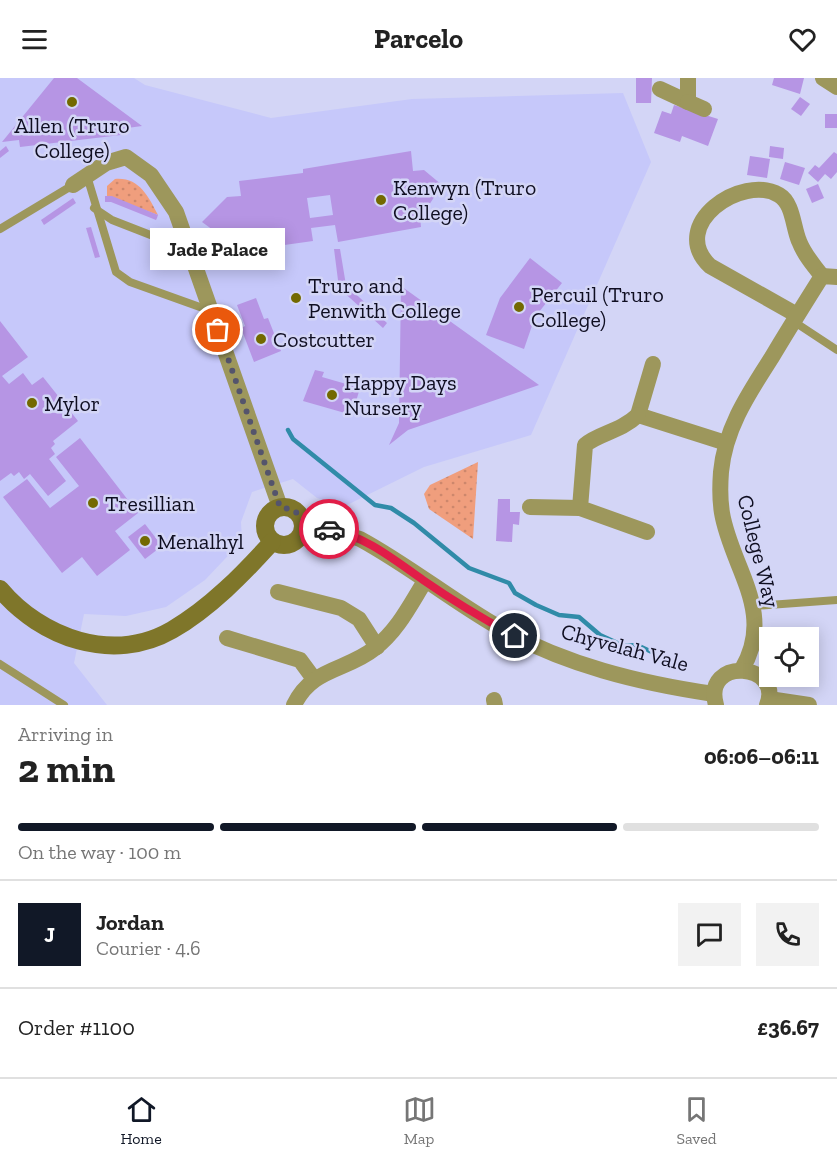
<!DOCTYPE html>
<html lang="en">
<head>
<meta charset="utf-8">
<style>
  body { margin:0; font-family:"Zilla Slab",serif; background:#f2f2f2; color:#222; height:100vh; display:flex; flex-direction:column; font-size:22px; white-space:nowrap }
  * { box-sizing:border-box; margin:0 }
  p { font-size:20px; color:#767676 }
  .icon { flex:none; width:33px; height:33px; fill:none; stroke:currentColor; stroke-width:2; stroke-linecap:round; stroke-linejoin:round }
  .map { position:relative; height:627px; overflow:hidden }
  .side { display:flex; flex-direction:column; background:#fff; flex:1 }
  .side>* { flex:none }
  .fabs { position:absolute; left:759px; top:549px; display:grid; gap:12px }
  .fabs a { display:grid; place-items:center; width:60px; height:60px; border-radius:0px; background:#fff; box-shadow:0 3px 15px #0003; font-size:30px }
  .pin { position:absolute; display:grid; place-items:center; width:51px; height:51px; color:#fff; margin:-26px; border:3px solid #fff; border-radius:50%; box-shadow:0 2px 6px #0007 }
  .courier { position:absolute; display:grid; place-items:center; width:60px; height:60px; margin:-30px; border:4px solid #e11d48; border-radius:50%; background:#fff; color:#222; box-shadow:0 2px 8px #0007 }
  .bubble { position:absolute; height:42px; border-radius:0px; background:#fff; box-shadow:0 3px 15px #0003; font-size:20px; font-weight:800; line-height:42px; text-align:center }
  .summary em { font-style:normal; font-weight:800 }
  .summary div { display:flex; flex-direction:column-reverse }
  .summary { display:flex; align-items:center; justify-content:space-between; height:102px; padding:0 18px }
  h1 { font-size:39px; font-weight:800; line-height:45px }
  .bar { display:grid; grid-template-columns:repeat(4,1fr); gap:9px 6px; align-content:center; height:72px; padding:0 18px }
  .bar i { height:8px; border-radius:4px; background:#e0e0e0 }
  .bar .active { background:#111827 }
  .bar p { grid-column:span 4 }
  .line { display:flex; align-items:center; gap:15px; padding:0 18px; border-top:2px solid #e0e0e0 }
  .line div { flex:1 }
  .round { display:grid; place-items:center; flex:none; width:63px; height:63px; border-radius:0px; background:#f2f2f2 }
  header { display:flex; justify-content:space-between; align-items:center; height:78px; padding:0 18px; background:#fff; font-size:27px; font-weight:800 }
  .tabs { display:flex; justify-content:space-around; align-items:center; height:84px; border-top:2px solid #e0e0e0; background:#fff; font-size:16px; color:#767676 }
  .tabs a { display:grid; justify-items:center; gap:3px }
  .tabs .active { color:#111827 }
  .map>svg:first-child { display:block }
</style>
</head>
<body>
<header><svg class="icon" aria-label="menu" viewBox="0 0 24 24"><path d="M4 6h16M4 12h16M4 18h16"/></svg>Parcelo<svg class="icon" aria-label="heart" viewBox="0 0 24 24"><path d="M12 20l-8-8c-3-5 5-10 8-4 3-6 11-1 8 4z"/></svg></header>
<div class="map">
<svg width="837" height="627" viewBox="0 0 837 627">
  <defs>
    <pattern id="green-dots" width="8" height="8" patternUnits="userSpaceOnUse" patternTransform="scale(1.5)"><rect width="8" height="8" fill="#f09e7d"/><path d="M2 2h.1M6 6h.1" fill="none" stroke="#cd876c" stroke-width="1.8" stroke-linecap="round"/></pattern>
  </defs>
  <rect width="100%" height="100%" fill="#d3d5f6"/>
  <polygon fill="#c6c8fa" points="0,0 134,0 145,7 271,40 412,21 623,15 651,84 531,357 424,389 343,429 317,420 293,401 252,414 241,444 242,463 205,502 166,529 126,538 84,536 74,585 107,627 0,627"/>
  <g fill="url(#green-dots)">
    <path d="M115,101C139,99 148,118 158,137L107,118V108Z"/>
    <polygon points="478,384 473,461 429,431 424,416 430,407"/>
  </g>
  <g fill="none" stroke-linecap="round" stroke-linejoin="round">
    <polyline stroke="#308ba8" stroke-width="4.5" points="288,352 293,361 375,427 391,430 414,445 469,490 509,505 515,515 536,527 559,537 579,539 600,557 624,568 637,567 654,575"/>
  </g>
  <g fill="#b695e4" fill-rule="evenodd">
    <polygon points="54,0 77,0 142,48 120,51 121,57 20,69 19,62 2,64"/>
    <polygon points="636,0 652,0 651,25 636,25"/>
    <polygon points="774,0 804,0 800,16 772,7"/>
    <polygon points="800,19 810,26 801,38 791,31"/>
    <polygon points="674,27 718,41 708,68 682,58 680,64 654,55 662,33 671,36"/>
    <rect x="825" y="36" width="12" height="14"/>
    <polygon points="6,68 9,73 0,80 0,73"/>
    <polygon points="770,68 784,70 783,81 769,79"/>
    <path d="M411,73L413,93L424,92L442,107L429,127H419L421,149L338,164L335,147L311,150L313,163L248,172L246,157L232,159L222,151L213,152L202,144L227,119L241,118L239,103L303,95V91ZM330,117L333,137L310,140L307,120Z"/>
    <polygon points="834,74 837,76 837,94 831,101 825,96 818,104 808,95 815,87 819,90"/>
    <polygon points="750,78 770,81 767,100 747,97"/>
    <polygon points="785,84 805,90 799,107 780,101"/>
    <polygon points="818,106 824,120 812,125 806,111"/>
    <polygon points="105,118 112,118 158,137 157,140 156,142 111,124 105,124"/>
    <polygon points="73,120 76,125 44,147 41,142"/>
    <polygon points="91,149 100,179 95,180 86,150"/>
    <polygon points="334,171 340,171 346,207 387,245 383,250 339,210"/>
    <polygon points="530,180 562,205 535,239 524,271 486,257 500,220"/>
    <polygon points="401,208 539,307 408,352 389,367 399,345"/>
    <polygon points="256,220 264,241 268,240 281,273 254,284 241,250 245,248 237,227"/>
    <polygon points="0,243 28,279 2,298 9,306 23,295 32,307 43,299 78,343 53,363 55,366 51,370 55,376 49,381 66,403 48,418 30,396 24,401 19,394 14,398 11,395 0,403"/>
    <polygon points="315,292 324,294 322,299 360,310 352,337 303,323"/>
    <polygon points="80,360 138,435 115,453 130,472 97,498 82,479 62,495 3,419 27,401 50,430 79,408 56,379"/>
    <polygon points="498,421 510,421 510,434 520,434 519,447 513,446 512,464 496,463"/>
    <polygon points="145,446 162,468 145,481 128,459"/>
  </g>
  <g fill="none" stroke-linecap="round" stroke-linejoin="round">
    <g stroke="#9d975c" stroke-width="8">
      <polyline points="87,98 116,194 130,204 211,233"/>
      <polyline points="94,130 112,142 189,172"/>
      <polyline points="0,151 73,107"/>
      <polyline points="793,243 837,272"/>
      <polyline points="754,528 837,522"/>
      <polyline points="0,586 64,627"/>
    </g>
    <g stroke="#9d975c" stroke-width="16">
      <polyline points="823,0 837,9"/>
      <polyline points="660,11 688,24 688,0"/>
      <polyline points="688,24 704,31"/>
      <polyline points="73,107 106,85 126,79 151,97 176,134 280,429"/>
      <path d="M797,237L710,188C667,147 742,95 779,117C793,125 793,149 799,163C804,176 813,187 822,198"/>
      <polyline points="653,286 638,337 726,365"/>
      <path d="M638,337C620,354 599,355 585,367L580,430L647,454"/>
      <polyline points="530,429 580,430"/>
      <path d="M304,449L336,453L360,461C408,487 451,522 498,549C565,587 639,605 714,616"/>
      <polyline points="278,514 341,530 359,541 377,569"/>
      <polyline points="227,560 300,582 314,601"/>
      <path d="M742,591C776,534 731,489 722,435C720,423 720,407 721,394C725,350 749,315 772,279C788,252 805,225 822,198L837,199"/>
      <polyline points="769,621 809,627"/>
      <polyline points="494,622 495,627"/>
      <path d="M294,627C312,589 347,593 375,570C398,552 410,527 425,503"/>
      <path d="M716,627C702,578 784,585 767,627"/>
    </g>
    <g stroke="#7f762a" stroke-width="18">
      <circle cx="284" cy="448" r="19"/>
      <path d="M0,511C41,560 113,586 172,552C210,530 243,496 272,464"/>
    </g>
  </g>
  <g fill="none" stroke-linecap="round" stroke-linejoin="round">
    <polyline stroke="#54546c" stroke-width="6" stroke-dasharray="0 10.8" points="218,252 280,429 294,432 303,442 304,449 329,451"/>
    <path stroke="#e11d48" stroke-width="8" d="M329,451C365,458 393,481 423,502C452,522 483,541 515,558"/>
  </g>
  <g fill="#736900" stroke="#d3d5f6" stroke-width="2">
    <circle cx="72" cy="24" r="6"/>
    <circle cx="381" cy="122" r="6"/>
    <circle cx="296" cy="220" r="6"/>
    <circle cx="519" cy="229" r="6"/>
    <circle cx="261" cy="261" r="6"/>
    <circle cx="332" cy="317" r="6"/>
    <circle cx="32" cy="325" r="6"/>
    <circle cx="93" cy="425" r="6"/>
    <circle cx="145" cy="463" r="6"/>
  </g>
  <g text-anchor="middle" stroke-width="5" stroke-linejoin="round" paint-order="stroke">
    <g font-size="22" fill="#0f0e21" stroke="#d3d5f6" text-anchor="start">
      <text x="72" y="55" text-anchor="middle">Allen (Truro<tspan x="72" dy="25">College)</tspan></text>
      <text x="393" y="117">Kenwyn (Truro<tspan x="393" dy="25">College)</tspan></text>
      <text x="308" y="215">Truro and<tspan x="308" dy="25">Penwith College</tspan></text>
      <text x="531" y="224">Percuil (Truro<tspan x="531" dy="25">College)</tspan></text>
      <text x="273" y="269">Costcutter</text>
      <text x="344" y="312">Happy Days<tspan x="344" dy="25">Nursery</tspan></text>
      <text x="44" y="333">Mylor</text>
      <text x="105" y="433">Tresillian</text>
      <text x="157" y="471">Menalhyl</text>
    </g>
    <g font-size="22" fill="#0f0e21" stroke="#d3d5f6">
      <text transform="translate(759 473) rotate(76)" y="8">College Way</text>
      <text transform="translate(625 569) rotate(15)" y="8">Chyvelah Vale</text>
    </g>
  </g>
</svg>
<div class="fabs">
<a><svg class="icon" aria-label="locate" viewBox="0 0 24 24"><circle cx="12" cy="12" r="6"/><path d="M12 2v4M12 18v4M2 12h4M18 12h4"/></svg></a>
</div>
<div class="pin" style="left:218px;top:252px;background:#ea580c"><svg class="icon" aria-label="bag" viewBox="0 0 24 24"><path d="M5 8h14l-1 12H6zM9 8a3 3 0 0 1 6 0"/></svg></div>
<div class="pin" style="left:515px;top:558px;background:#1f2937"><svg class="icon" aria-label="home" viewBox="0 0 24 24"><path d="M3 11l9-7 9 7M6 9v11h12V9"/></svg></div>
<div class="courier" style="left:329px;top:451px"><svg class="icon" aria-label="car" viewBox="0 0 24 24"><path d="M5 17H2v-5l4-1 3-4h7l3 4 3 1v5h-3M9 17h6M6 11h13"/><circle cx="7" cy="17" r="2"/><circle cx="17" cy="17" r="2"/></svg></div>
<div class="bubble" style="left:150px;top:150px;width:135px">Jade Palace</div>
</div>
<section class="side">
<div class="summary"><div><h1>2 min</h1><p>Arriving in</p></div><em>06:06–06:11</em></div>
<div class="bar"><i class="active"></i><i class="active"></i><i class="active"></i><i></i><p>On the way · 100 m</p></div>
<div class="line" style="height:108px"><b class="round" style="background:#111827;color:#fff">J</b><div><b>Jordan</b><p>Courier · 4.6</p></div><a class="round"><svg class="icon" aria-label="chat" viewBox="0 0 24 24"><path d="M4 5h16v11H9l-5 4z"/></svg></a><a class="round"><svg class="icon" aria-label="phone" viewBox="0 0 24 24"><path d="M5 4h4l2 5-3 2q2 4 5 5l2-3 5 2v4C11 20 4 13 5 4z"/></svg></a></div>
<div class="line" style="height:78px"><div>Order #1100</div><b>£36.67</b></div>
</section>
<nav class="tabs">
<a class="active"><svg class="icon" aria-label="home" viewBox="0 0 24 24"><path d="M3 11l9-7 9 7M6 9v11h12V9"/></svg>Home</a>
<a><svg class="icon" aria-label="map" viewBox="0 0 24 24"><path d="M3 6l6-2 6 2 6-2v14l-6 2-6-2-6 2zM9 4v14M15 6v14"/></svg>Map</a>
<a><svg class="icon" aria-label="saved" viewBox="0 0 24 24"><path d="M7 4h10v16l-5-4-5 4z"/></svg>Saved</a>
</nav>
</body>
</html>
